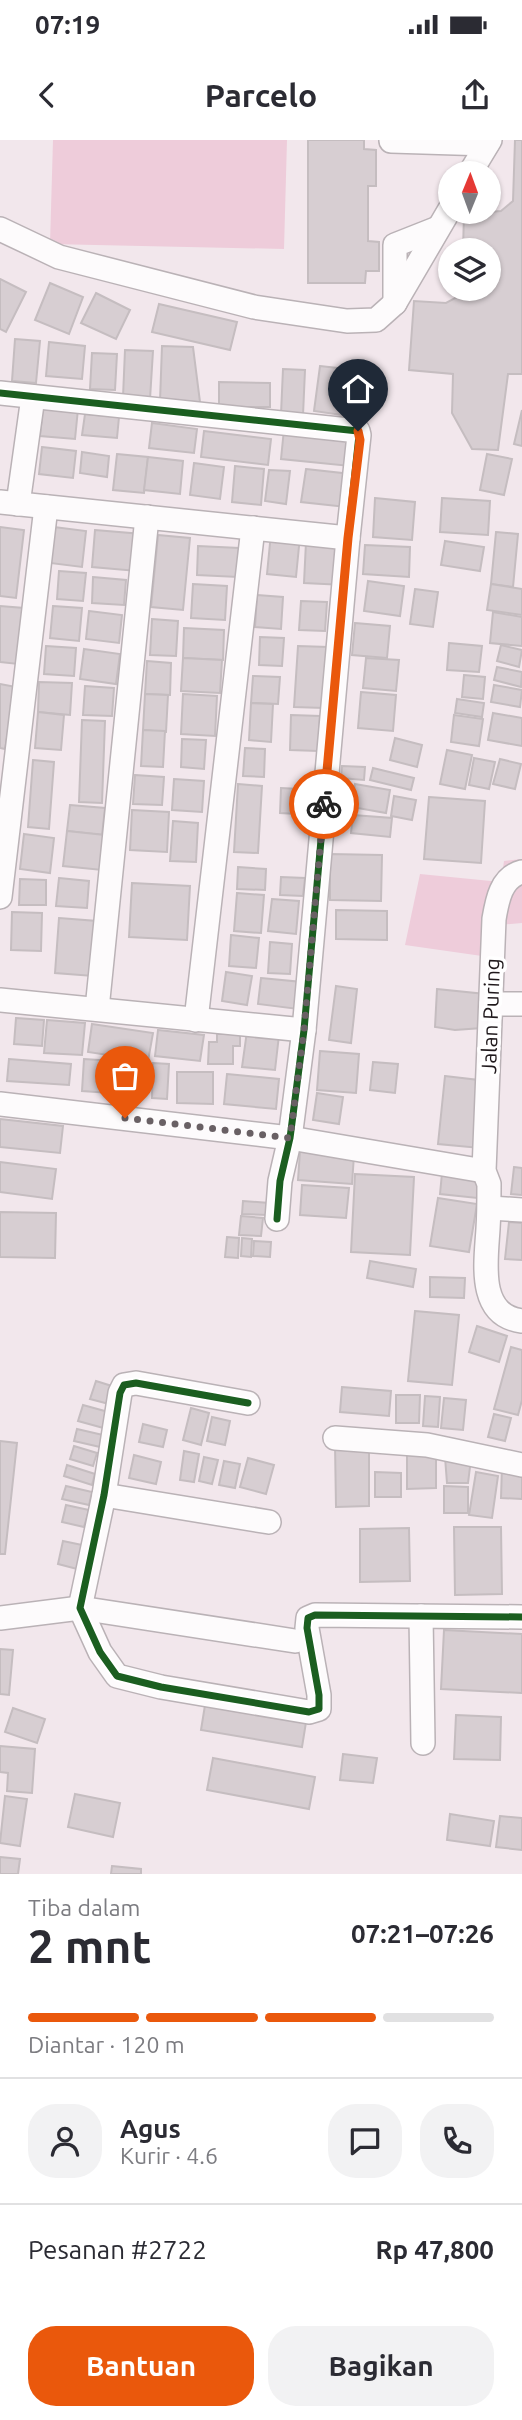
<!DOCTYPE html>
<html lang="id">
<head>
<meta charset="utf-8">
<style>
  body { margin:0; font-family:Ubuntu,sans-serif; background:#f2f2f3; color:#2b2b33; height:100vh; display:flex; flex-direction:column; font-size:26px; white-space:nowrap }
  * { box-sizing:border-box; margin:0 }
  p { font-size:23px; color:#7c7c81 }
  .icon { flex:none; width:38px; height:38px; fill:none; stroke:currentColor; stroke-width:2; stroke-linecap:round; stroke-linejoin:round }
  .map { position:relative; height:1734px; overflow:hidden }
  .drawer { display:flex; flex-direction:column; background:#fff; flex:1 }
  .drawer>* { flex:none }
  .needle { width:46px; rotate:1deg }
  .controls { position:absolute; left:438px; top:21px; display:grid; gap:14px }
  .controls a { display:grid; place-items:center; width:63px; height:63px; border-radius:50%; background:#fff; box-shadow:0 2px 5px #0004; font-size:35px }
  .pin { position:absolute; display:grid; place-items:center; width:60px; height:60px; color:#fff; margin:-72px -30px; border-radius:50% 50% 50% 0; rotate:-45deg; box-shadow:0 0 7px #0007 }
  .pin .icon { rotate:45deg }
  .courier { position:absolute; display:grid; place-items:center; width:70px; height:70px; margin:-35px; border:5px solid #ea580c; border-radius:50%; background:#fff; color:#222; box-shadow:0 2px 9px #0007 }
  .headline em { font-style:normal; font-weight:600 }
  .headline div { display:flex; flex-direction:column-reverse }
  .headline { display:flex; align-items:center; justify-content:space-between; height:119px; padding:0 28px }
  h1 { font-size:46px; font-weight:600; line-height:52px }
  .bar { display:grid; grid-template-columns:repeat(4,1fr); gap:10px 7px; align-content:center; height:84px; padding:0 28px }
  .bar i { height:9px; border-radius:5px; background:#e1e1e2 }
  .bar .current { background:#ea580c }
  .bar p { grid-column:span 4 }
  .line { display:flex; align-items:center; gap:18px; padding:0 28px; border-top:2px solid #e1e1e2 }
  .line div { flex:1 }
  .round { display:grid; place-items:center; flex:none; width:74px; height:74px; border-radius:28px; background:#f2f2f3 }
  .button { display:flex; gap:14px; margin-top:auto; padding:14px 28px }
  .button a { flex:1; height:80px; border-radius:28px; background:#ea580c; color:#fff; font-size:28px; font-weight:600; line-height:80px; text-align:center }
  .button a+a { background:#f2f2f3; color:#2b2b33 }
  .status { display:flex; justify-content:space-between; align-items:center; height:49px; padding:0 35px; background:#fff; direction:ltr }
  .status svg { height:19px; fill:currentColor }
  header { display:flex; justify-content:space-between; align-items:center; height:91px; padding:0 28px; background:#fff; font-size:32px; font-weight:600 }
  .map>svg:first-child { display:block }
</style>
</head>
<body>
<div class="status"><b>07:19</b><svg viewBox="0 0 49 12"><path d="M0 12V9h3v3zM5 12V6h3v6zM10 12V3h3v9zM15 12V0h3v12zM26 1h20v11H26zM47 4h2v5h-2z"/></svg></div>
<header><svg class="icon" aria-label="back" viewBox="0 0 24 24"><path d="M15 5l-7 7 7 7"/></svg>Parcelo<svg class="icon" aria-label="share" viewBox="0 0 24 24"><path d="M12 15V3M7 8l5-5 5 5M5 13v7h14v-7"/></svg></header>
<div class="map">
<svg width="522" height="1734" viewBox="0 0 522 1734">
  <rect width="100%" height="100%" fill="#f2e7ec"/>
  <g fill="#eeccda">
    <polygon points="53,0 287,0 284,109 50,104"/>
    <polygon points="522,719 522,783 498,785 496,818 405,805 420,734 501,742 504,721"/>
  </g>
  <g fill="#d7ced2" stroke="#c5bdc0" stroke-width="2">
    <polygon points="308,0 364,0 364,9 376,10 376,46 368,46 368,101 379,102 379,131 366,131 365,143 308,143"/>
    <polygon points="515,0 522,0 522,234 508,234 498,310 472,309 452,273 453,234 409,230 414,161 446,163 461,155 461,149 488,149 488,110 463,110 464,74 501,71 513,61"/>
    <polygon points="0,139 26,152 6,192 0,189"/>
    <polygon points="50,143 83,157 69,194 35,180"/>
    <polygon points="96,153 130,170 116,199 81,183"/>
    <polygon points="159,164 237,182 230,210 152,192"/>
    <polygon points="15,199 40,201 36,243 12,241"/>
    <polygon points="49,202 85,206 82,239 46,236"/>
    <polygon points="162,206 193,207 200,262 160,261"/>
    <polygon points="125,210 153,211 150,259 123,257"/>
    <polygon points="92,213 117,214 115,250 90,249"/>
    <polygon points="320,226 355,230 349,276 314,271"/>
    <polygon points="283,229 305,230 303,275 281,274"/>
    <polygon points="219,242 270,243 270,267 219,267"/>
    <polygon points="43,266 78,269 75,299 40,296"/>
    <polygon points="522,270 522,306 514,304"/>
    <polygon points="85,274 119,277 117,298 82,295"/>
    <polygon points="152,283 197,289 194,313 149,308"/>
    <polygon points="284,289 353,297 350,326 281,319"/>
    <polygon points="204,291 271,299 268,325 201,317"/>
    <polygon points="42,307 76,311 73,338 39,334"/>
    <polygon points="82,312 109,316 107,337 80,333"/>
    <polygon points="117,314 148,317 144,353 113,350"/>
    <polygon points="487,314 512,319 504,355 480,350"/>
    <polygon points="148,317 183,321 180,354 144,350"/>
    <polygon points="194,323 224,327 220,359 190,355"/>
    <polygon points="235,326 264,329 261,365 232,362"/>
    <polygon points="306,329 351,334 346,367 301,362"/>
    <polygon points="269,330 290,331 286,364 265,361"/>
    <polygon points="375,358 415,362 412,400 373,397"/>
    <polygon points="442,358 490,361 488,395 440,392"/>
    <polygon points="0,387 24,390 16,458 0,456"/>
    <polygon points="54,387 86,391 82,427 50,423"/>
    <polygon points="95,390 142,394 137,431 92,427"/>
    <polygon points="496,392 518,394 513,447 491,444"/>
    <polygon points="271,393 300,396 296,437 267,434"/>
    <polygon points="158,395 190,398 183,470 151,467"/>
    <polygon points="445,401 484,407 480,431 441,425"/>
    <polygon points="306,402 347,405 344,445 304,443"/>
    <polygon points="365,405 410,407 409,437 363,434"/>
    <polygon points="198,406 239,408 238,437 197,435"/>
    <polygon points="59,431 86,433 83,461 57,459"/>
    <polygon points="93,437 126,440 124,465 92,463"/>
    <polygon points="368,441 404,446 400,476 364,471"/>
    <polygon points="193,444 227,446 225,480 191,478"/>
    <polygon points="491,444 522,449 522,475 487,470"/>
    <polygon points="415,449 438,452 433,487 410,484"/>
    <polygon points="257,455 283,457 281,489 255,487"/>
    <polygon points="301,461 327,462 325,491 299,490"/>
    <polygon points="0,466 24,468 18,524 0,522"/>
    <polygon points="53,466 82,468 79,501 50,498"/>
    <polygon points="89,471 122,475 119,503 86,499"/>
    <polygon points="493,472 522,477 522,506 490,503"/>
    <polygon points="152,479 178,481 176,516 150,515"/>
    <polygon points="355,483 390,486 387,518 352,515"/>
    <polygon points="184,488 224,490 223,520 183,518"/>
    <polygon points="260,497 284,498 282,526 259,525"/>
    <polygon points="449,503 482,506 479,532 447,530"/>
    <polygon points="501,505 522,510 519,527 497,521"/>
    <polygon points="46,506 76,508 74,536 44,534"/>
    <polygon points="298,506 328,507 324,568 294,567"/>
    <polygon points="84,509 120,514 116,544 80,539"/>
    <polygon points="183,518 222,520 220,553 181,551"/>
    <polygon points="366,518 399,520 396,551 363,548"/>
    <polygon points="147,521 171,523 170,555 145,554"/>
    <polygon points="497,527 522,532 521,547 494,540"/>
    <polygon points="464,535 485,537 483,559 462,557"/>
    <polygon points="253,536 280,537 278,564 251,563"/>
    <polygon points="39,542 72,543 70,575 38,572"/>
    <polygon points="0,544 16,547 5,609 0,608"/>
    <polygon points="494,545 522,550 520,567 491,562"/>
    <polygon points="85,546 114,548 112,576 83,575"/>
    <polygon points="361,552 396,555 393,591 358,588"/>
    <polygon points="145,554 168,555 166,592 143,590"/>
    <polygon points="183,554 217,556 215,596 181,594"/>
    <polygon points="457,559 484,563 482,577 455,573"/>
    <polygon points="251,563 273,564 271,602 249,600"/>
    <polygon points="38,572 64,575 61,610 35,608"/>
    <polygon points="493,573 522,578 522,606 488,600"/>
    <polygon points="291,575 320,576 318,611 290,610"/>
    <polygon points="454,575 483,579 479,606 451,602"/>
    <polygon points="82,580 105,581 102,663 79,662"/>
    <polygon points="143,590 165,591 163,627 141,626"/>
    <polygon points="395,598 422,605 417,627 390,620"/>
    <polygon points="182,599 206,600 204,629 181,627"/>
    <polygon points="245,608 265,609 264,637 243,636"/>
    <polygon points="447,610 472,615 465,649 440,644"/>
    <polygon points="474,618 495,622 489,649 469,645"/>
    <polygon points="500,619 521,624 515,649 493,644"/>
    <polygon points="33,620 54,622 49,689 28,687"/>
    <polygon points="342,626 365,627 364,640 341,638"/>
    <polygon points="373,628 414,638 411,650 370,640"/>
    <polygon points="135,635 164,637 162,665 133,664"/>
    <polygon points="174,639 204,641 202,672 172,670"/>
    <polygon points="238,644 262,646 258,713 234,712"/>
    <polygon points="355,644 390,650 386,673 352,667"/>
    <polygon points="281,648 317,650 316,675 280,673"/>
    <polygon points="394,656 416,660 412,680 391,676"/>
    <polygon points="429,657 485,661 481,723 424,719"/>
    <polygon points="70,665 105,668 102,695 67,691"/>
    <polygon points="132,670 169,672 167,712 130,710"/>
    <polygon points="353,675 392,678 390,697 351,693"/>
    <polygon points="173,681 198,683 196,722 170,721"/>
    <polygon points="67,691 105,695 102,730 63,726"/>
    <polygon points="24,694 54,698 50,733 20,729"/>
    <polygon points="330,714 382,715 381,761 330,760"/>
    <polygon points="238,727 266,729 265,750 237,749"/>
    <polygon points="281,737 305,738 303,756 280,755"/>
    <polygon points="59,738 89,741 87,768 56,766"/>
    <polygon points="20,739 46,740 46,765 19,765"/>
    <polygon points="132,743 190,746 187,800 129,797"/>
    <polygon points="237,753 264,755 261,793 234,791"/>
    <polygon points="272,759 299,761 296,794 268,791"/>
    <polygon points="336,770 387,771 387,800 336,799"/>
    <polygon points="12,772 42,773 41,811 11,810"/>
    <polygon points="59,778 97,781 93,836 55,833"/>
    <polygon points="231,795 259,798 256,828 229,826"/>
    <polygon points="270,802 292,804 290,834 268,833"/>
    <polygon points="226,832 252,836 247,865 222,861"/>
    <polygon points="261,838 302,842 298,869 258,864"/>
    <polygon points="336,846 357,849 351,903 329,900"/>
    <polygon points="437,849 485,854 482,888 455,890 435,887"/>
    <polygon points="16,878 44,880 42,906 14,904"/>
    <polygon points="47,880 85,883 82,915 44,913"/>
    <polygon points="92,884 153,893 148,921 88,912"/>
    <polygon points="158,890 204,895 200,921 155,916"/>
    <polygon points="247,891 279,895 275,930 242,927"/>
    <polygon points="217,894 240,894 240,906 233,906 233,924 208,924 209,902 217,902"/>
    <polygon points="320,911 359,914 356,953 317,950"/>
    <polygon points="9,919 71,924 69,945 7,941"/>
    <polygon points="84,919 142,923 140,955 82,951"/>
    <polygon points="373,922 398,924 395,953 370,950"/>
    <polygon points="153,923 169,924 167,959 152,958"/>
    <polygon points="177,932 213,932 213,964 177,963"/>
    <polygon points="227,934 279,939 276,969 224,964"/>
    <polygon points="445,936 487,941 480,1008 438,1004"/>
    <polygon points="317,953 343,957 339,984 313,980"/>
    <polygon points="0,979 63,986 60,1013 0,1007"/>
    <polygon points="300,1011 354,1015 352,1044 298,1040"/>
    <polygon points="0,1022 56,1029 52,1059 0,1052"/>
    <polygon points="514,1027 522,1028 522,1055 511,1054"/>
    <polygon points="442,1033 479,1037 477,1058 440,1054"/>
    <polygon points="355,1034 414,1037 410,1115 351,1112"/>
    <polygon points="302,1045 349,1048 346,1078 300,1075"/>
    <polygon points="438,1058 477,1064 469,1112 430,1106"/>
    <polygon points="243,1061 269,1063 268,1075 242,1074"/>
    <polygon points="0,1072 56,1073 55,1118 0,1117"/>
    <polygon points="241,1076 263,1078 261,1096 239,1095"/>
    <polygon points="509,1082 522,1083 522,1120 505,1119"/>
    <polygon points="227,1097 239,1098 238,1118 225,1117"/>
    <polygon points="242,1098 252,1099 251,1117 241,1116"/>
    <polygon points="254,1101 271,1102 270,1117 253,1116"/>
    <polygon points="370,1121 416,1129 413,1147 367,1138"/>
    <polygon points="430,1137 465,1138 464,1158 430,1157"/>
    <polygon points="415,1171 459,1175 452,1245 408,1241"/>
    <polygon points="477,1186 507,1196 499,1222 469,1212"/>
    <polygon points="511,1207 522,1210 522,1260 518,1275 494,1269"/>
    <polygon points="96,1241 115,1247 109,1264 90,1259"/>
    <polygon points="342,1247 391,1251 389,1276 340,1272"/>
    <polygon points="396,1255 420,1255 419,1283 396,1283"/>
    <polygon points="425,1256 440,1257 438,1287 423,1286"/>
    <polygon points="444,1258 466,1260 463,1290 441,1288"/>
    <polygon points="83,1265 112,1273 107,1289 78,1281"/>
    <polygon points="191,1268 209,1273 201,1305 183,1300"/>
    <polygon points="494,1274 511,1278 505,1301 488,1297"/>
    <polygon points="212,1277 230,1281 225,1305 207,1301"/>
    <polygon points="143,1284 167,1290 163,1307 139,1302"/>
    <polygon points="77,1289 103,1295 100,1307 74,1301"/>
    <polygon points="0,1301 17,1303 5,1414 0,1414"/>
    <polygon points="335,1304 369,1304 369,1366 336,1367"/>
    <polygon points="74,1306 97,1313 93,1326 70,1319"/>
    <polygon points="184,1311 199,1314 194,1342 180,1340"/>
    <polygon points="407,1313 436,1313 436,1348 407,1349"/>
    <polygon points="134,1315 161,1322 156,1344 129,1338"/>
    <polygon points="204,1317 218,1320 212,1344 199,1341"/>
    <polygon points="445,1317 471,1319 468,1343 447,1343"/>
    <polygon points="248,1318 274,1325 266,1354 240,1347"/>
    <polygon points="224,1321 240,1324 235,1348 219,1345"/>
    <polygon points="67,1325 95,1334 92,1345 64,1336"/>
    <polygon points="502,1326 522,1327 522,1359 501,1358"/>
    <polygon points="375,1332 401,1333 401,1357 375,1357"/>
    <polygon points="476,1332 498,1336 492,1378 469,1375"/>
    <polygon points="66,1346 92,1352 89,1365 62,1359"/>
    <polygon points="444,1346 468,1347 468,1373 444,1373"/>
    <polygon points="66,1365 89,1370 84,1387 62,1382"/>
    <polygon points="454,1387 501,1387 502,1454 455,1455"/>
    <polygon points="409,1388 410,1441 360,1442 360,1389"/>
    <polygon points="63,1401 87,1406 81,1430 58,1424"/>
    <polygon points="444,1490 522,1494 522,1553 441,1549"/>
    <polygon points="0,1509 13,1510 9,1555 0,1554"/>
    <polygon points="206,1559 307,1576 302,1607 201,1590"/>
    <polygon points="13,1568 45,1579 37,1603 5,1592"/>
    <polygon points="456,1575 501,1577 500,1620 454,1619"/>
    <polygon points="0,1606 35,1609 32,1653 7,1651 8,1633 0,1632"/>
    <polygon points="343,1614 377,1618 373,1643 340,1640"/>
    <polygon points="213,1618 315,1637 309,1669 207,1650"/>
    <polygon points="75,1654 120,1663 113,1697 68,1687"/>
    <polygon points="5,1656 27,1659 20,1706 0,1703"/>
    <polygon points="450,1674 494,1681 490,1706 447,1700"/>
    <polygon points="500,1676 522,1678 522,1710 496,1707"/>
    <polygon points="0,1717 20,1719 18,1734 0,1734"/>
    <polygon points="112,1726 141,1729 141,1734 111,1734"/>
  </g>
  <g fill="none" stroke-linecap="round" stroke-linejoin="round">
    <defs>
      <g id="minor">
        <polyline points="391,1 487,4"/>
        <polyline points="470,33 490,0"/>
        <polyline points="0,89 59,117 254,167 347,181 376,180 395,163 450,69"/>
        <polyline points="395,163 395,105 438,88"/>
        <polyline points="0,253 358,291 359,295 348,398 304,890 290,998 280,1041 277,1079"/>
        <polyline points="0,362 348,398"/>
        <polyline points="18,364 33,257"/>
        <path d="M522,732C501,737 497,761 494,779L484,1031L489,1044C489,1059 489,1074 488,1089C486,1122 477,1175 522,1181"/>
        <polyline points="0,757 46,367"/>
        <polyline points="0,860 304,890"/>
        <polyline points="491,864 522,864"/>
        <polyline points="97,869 147,377"/>
        <polyline points="196,880 253,388"/>
        <polyline points="0,964 290,998 484,1031"/>
        <polyline points="490,1068 522,1070"/>
        <polyline points="248,1263 136,1243 124,1245 120,1253 104,1355 80,1468 100,1512 117,1536 161,1547 309,1572 319,1569 319,1555 307,1488 308,1478 315,1475 522,1477"/>
        <polyline points="335,1298 427,1305 522,1325"/>
        <polyline points="104,1355 269,1382"/>
        <polyline points="421,1476 423,1603"/>
        <polyline points="0,1478 80,1468 295,1501"/>
      </g>
    </defs>
    <use href="#minor" stroke="#bab2b6" stroke-width="26"/>
    <use href="#minor" stroke="#fdfbfc" stroke-width="23"/>
    <defs>
      <g id="cycleway">
        <polyline points="0,253 358,291 359,295 348,398 304,890 290,998 280,1041 277,1079"/>
        <polyline points="248,1263 136,1243 124,1245 120,1253 104,1355 80,1468 100,1512 117,1536 161,1547 309,1572 319,1569 319,1555 307,1488 308,1478 315,1475 522,1477"/>
      </g>
    </defs>
    <use href="#cycleway" stroke="#fff" stroke-width="11"/>
    <use href="#cycleway" stroke="#1b5e20" stroke-width="7"/>
  </g>
  <g fill="none" stroke-linecap="round" stroke-linejoin="round">
    <polyline stroke="#696064" stroke-width="7" stroke-dasharray="0 12.6" points="125,978 290,998 304,890 324,664"/>
    <polyline stroke="#ea580c" stroke-width="9" points="324,664 348,398 360,300 358,291"/>
  </g>
  <g text-anchor="middle" stroke-width="7" stroke-linejoin="round" paint-order="stroke">
    <g font-size="21" fill="#1f181b" stroke="#fff">
      <text transform="translate(491 876) rotate(-88)" y="7">Jalan Puring</text>
    </g>
  </g>
</svg>
<div class="controls">
<a><svg class="needle" viewBox="-14 -14 28 28"><path d="M0-13l5 13h-10z" fill="#e53935"/><path d="M0 13l5-13h-10z" fill="#7c7c81"/></svg></a>
<a><svg class="icon" aria-label="layers" viewBox="0 0 24 24"><path d="M12 4l9 5-9 5-9-5zM3 14l9 5 9-5"/></svg></a>
</div>
<div class="pin" style="left:125px;top:978px;background:#ea580c"><svg class="icon" aria-label="bag" viewBox="0 0 24 24"><path d="M5 8h14l-1 12H6zM9 8a3 3 0 0 1 6 0"/></svg></div>
<div class="pin" style="left:358px;top:291px;background:#1f2937"><svg class="icon" aria-label="home" viewBox="0 0 24 24"><path d="M3 11l9-7 9 7M6 9v11h12V9"/></svg></div>
<div class="courier" style="left:324px;top:664px"><svg class="icon" aria-label="bike" viewBox="0 0 24 24"><circle cx="6" cy="16" r="4"/><circle cx="18" cy="16" r="4"/><path d="M6 16l4-8h5l3 8M10 8l3 8H6M13 5h3"/></svg></div>
</div>
<section class="drawer">
<div class="headline"><div><h1>2 mnt</h1><p>Tiba dalam</p></div><em>07:21–07:26</em></div>
<div class="bar"><i class="current"></i><i class="current"></i><i class="current"></i><i></i><p>Diantar · 120 m</p></div>
<div class="line" style="height:126px"><a class="round"><svg class="icon" aria-label="person" viewBox="0 0 24 24"><circle cx="12" cy="8" r="4"/><path d="M4 21q1-7 8-7t8 7"/></svg></a><div><b>Agus</b><p>Kurir · 4.6</p></div><a class="round"><svg class="icon" aria-label="chat" viewBox="0 0 24 24"><path d="M4 5h16v11H9l-5 4z"/></svg></a><a class="round"><svg class="icon" aria-label="phone" viewBox="0 0 24 24"><path d="M5 4h4l2 5-3 2q2 4 5 5l2-3 5 2v4C11 20 4 13 5 4z"/></svg></a></div>
<div class="line" style="height:91px"><div>Pesanan #2722</div><b>Rp 47,800</b></div>
<div class="button"><a>Bantuan</a><a>Bagikan</a></div>
</section>
</body>
</html>
